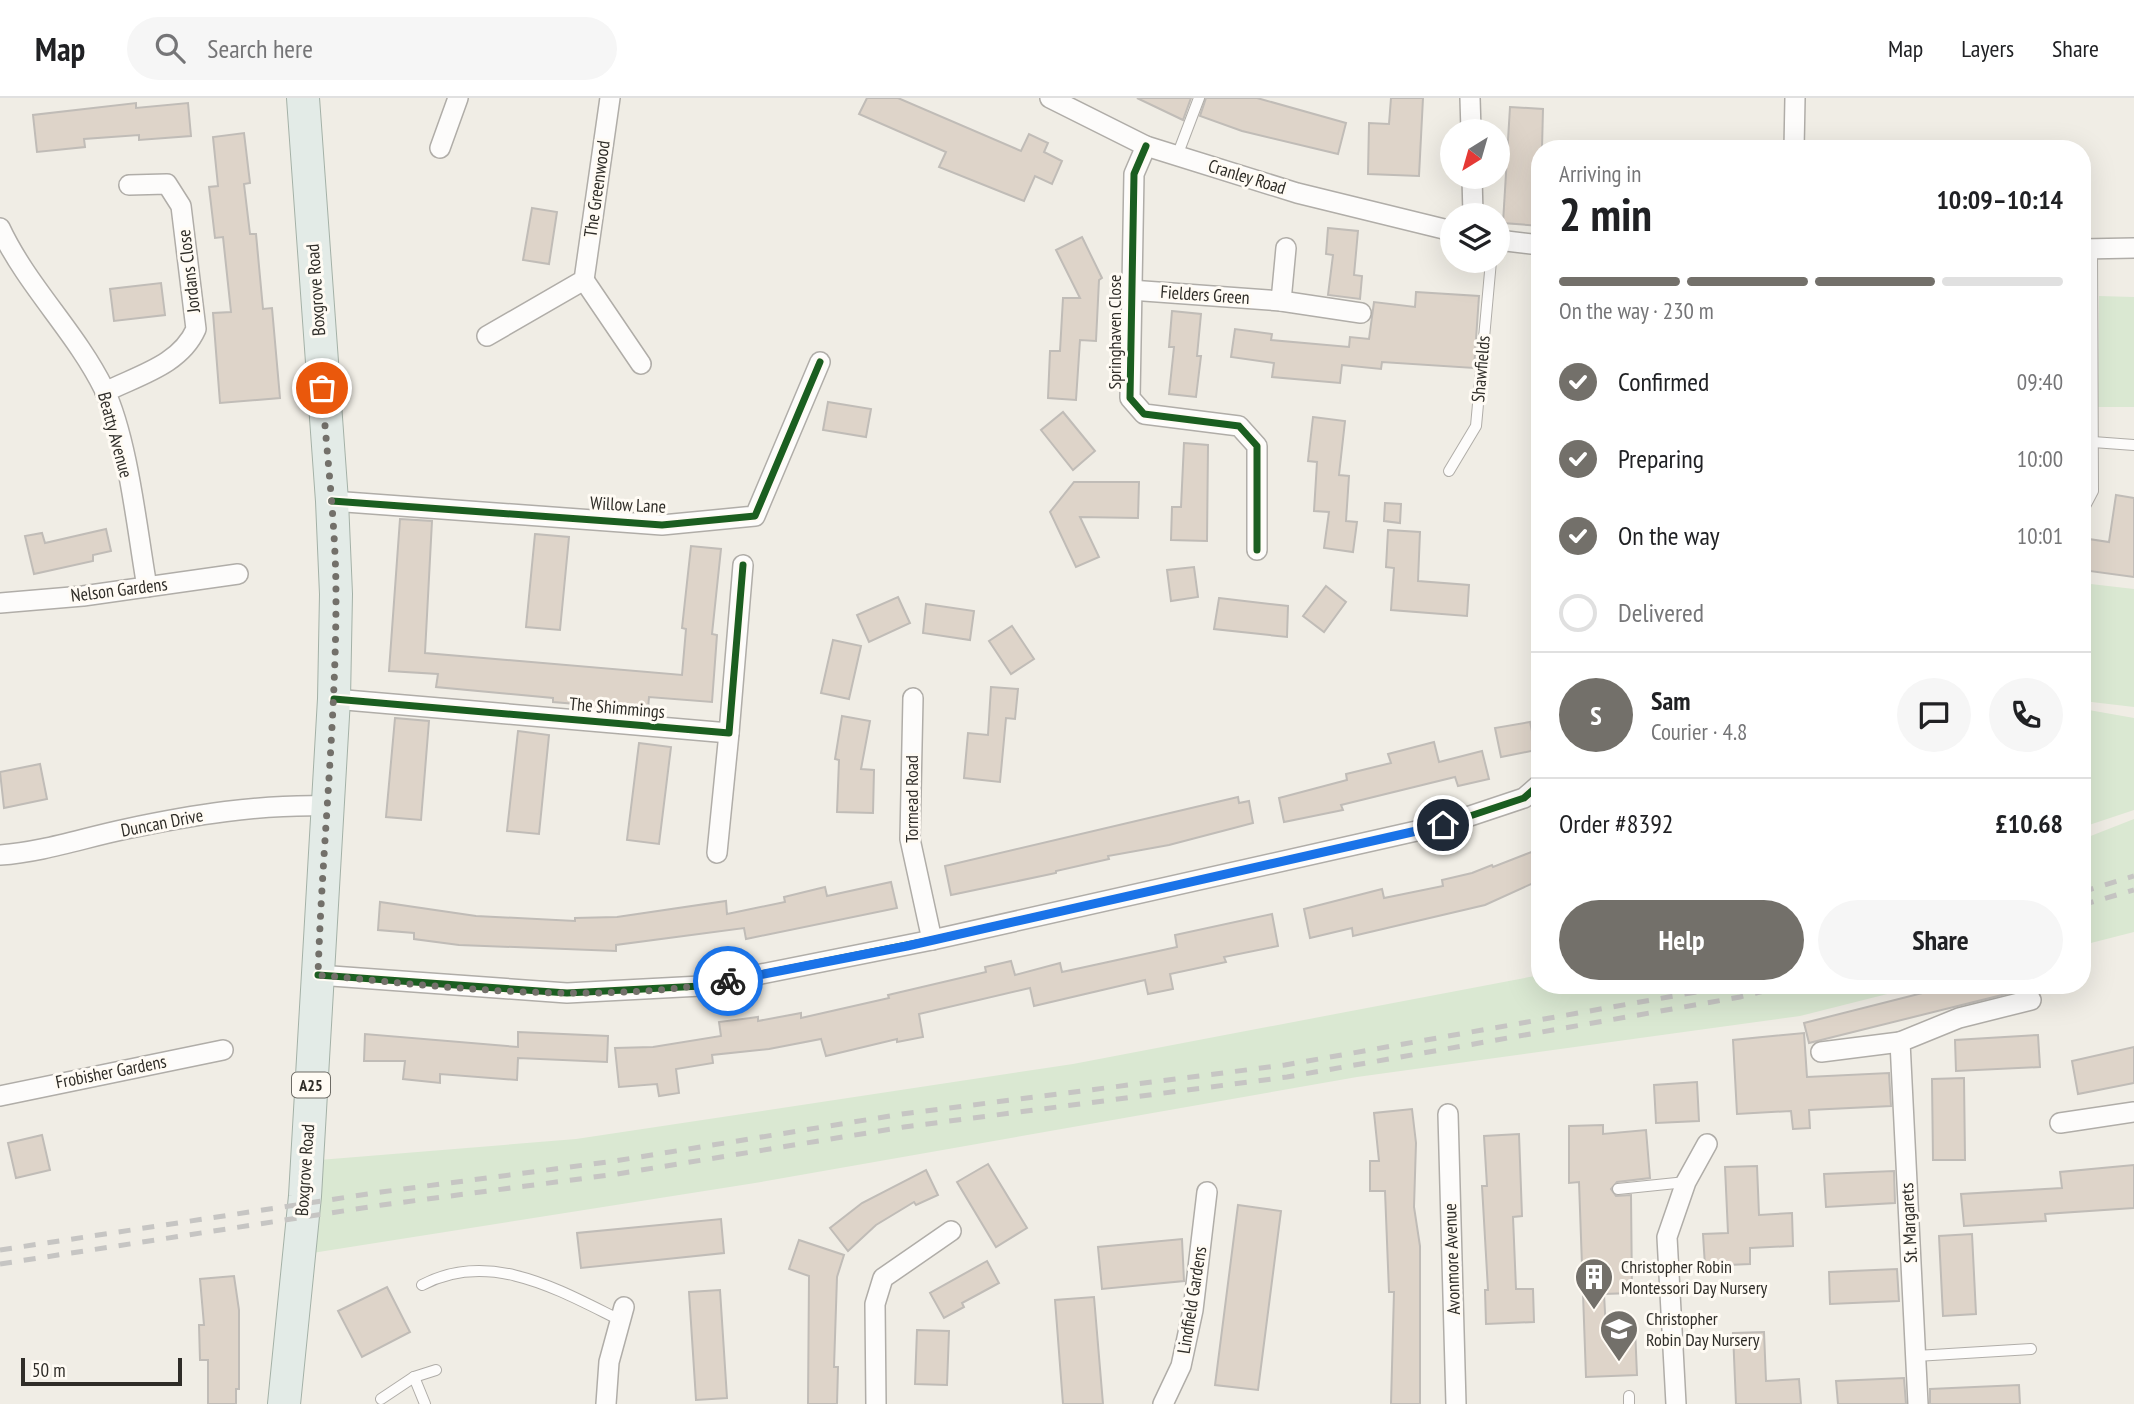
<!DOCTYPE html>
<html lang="en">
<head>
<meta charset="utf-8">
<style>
  body { margin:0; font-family:"PT Sans Narrow",sans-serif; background:#f6f6f6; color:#202124; height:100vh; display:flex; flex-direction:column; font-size:26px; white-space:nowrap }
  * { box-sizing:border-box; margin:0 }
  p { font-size:23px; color:#757577 }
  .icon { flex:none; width:38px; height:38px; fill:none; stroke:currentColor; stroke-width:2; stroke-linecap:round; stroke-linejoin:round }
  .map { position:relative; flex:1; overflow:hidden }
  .details { position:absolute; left:1531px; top:42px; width:560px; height:854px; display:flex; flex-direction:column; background:#fff; border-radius:28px; box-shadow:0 7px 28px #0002 }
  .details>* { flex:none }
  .needle { width:46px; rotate:217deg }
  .fabs { position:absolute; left:1440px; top:21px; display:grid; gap:14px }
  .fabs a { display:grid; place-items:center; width:70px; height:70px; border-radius:50%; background:#fff; box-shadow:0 7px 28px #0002; font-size:35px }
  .scale { position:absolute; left:21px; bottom:18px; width:161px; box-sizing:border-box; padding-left:7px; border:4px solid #2f2d28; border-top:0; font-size:19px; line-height:24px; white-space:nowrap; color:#2f2d28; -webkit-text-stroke:5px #fffbf4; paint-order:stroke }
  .pin { position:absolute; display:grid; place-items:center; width:60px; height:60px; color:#fff; margin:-30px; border:4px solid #fff; border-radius:50%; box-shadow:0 2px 7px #0007 }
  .courier { position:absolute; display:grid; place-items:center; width:70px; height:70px; margin:-35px; border:5px solid #1a73e8; border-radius:50%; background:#fff; color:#222; box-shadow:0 2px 9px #0007 }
  .summary em { font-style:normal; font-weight:700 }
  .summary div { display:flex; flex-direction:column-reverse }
  .summary { display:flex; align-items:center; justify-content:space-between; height:119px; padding:0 28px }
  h1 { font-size:46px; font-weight:700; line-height:52px }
  .bar { display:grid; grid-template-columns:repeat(4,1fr); gap:10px 7px; align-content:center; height:84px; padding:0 28px }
  .bar i { height:9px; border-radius:5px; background:#e0e0e0 }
  .bar .active { background:#73706a }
  .bar p { grid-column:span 4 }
  .line { display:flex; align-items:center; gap:18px; padding:0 28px; border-top:2px solid #e0e0e0 }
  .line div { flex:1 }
  .round { display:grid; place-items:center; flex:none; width:74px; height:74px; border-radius:37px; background:#f6f6f6 }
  ol { padding:0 28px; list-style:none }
  li { display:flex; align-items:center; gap:21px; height:77px }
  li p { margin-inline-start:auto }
  li .icon { padding:7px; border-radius:50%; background:#73706a; color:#fff; stroke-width:4 }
  li:last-child { color:#757577 }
  li i { width:38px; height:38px; border:4px solid #e0e0e0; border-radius:50% }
  .cta { display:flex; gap:14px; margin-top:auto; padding:14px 28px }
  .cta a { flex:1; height:80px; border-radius:42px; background:#73706a; color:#fff; font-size:28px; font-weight:700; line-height:80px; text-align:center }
  .cta a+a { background:#f6f6f6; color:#202124 }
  header { display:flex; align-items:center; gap:42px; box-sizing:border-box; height:98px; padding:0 35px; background:#fff; border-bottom:2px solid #e0e0e0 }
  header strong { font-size:33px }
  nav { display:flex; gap:38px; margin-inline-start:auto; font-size:24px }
  .search { width:490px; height:63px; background:#f6f6f6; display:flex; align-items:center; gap:18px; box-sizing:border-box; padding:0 24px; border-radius:38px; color:#757577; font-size:26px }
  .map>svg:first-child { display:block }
</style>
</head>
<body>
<header>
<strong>Map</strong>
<div class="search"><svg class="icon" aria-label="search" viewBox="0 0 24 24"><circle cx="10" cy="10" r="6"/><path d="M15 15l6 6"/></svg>Search here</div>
<nav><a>Map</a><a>Layers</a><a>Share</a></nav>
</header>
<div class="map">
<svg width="2134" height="1306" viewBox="0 0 2134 1306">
  <rect width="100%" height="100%" fill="#f0ede5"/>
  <g fill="#dae8d2">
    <polygon points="2099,198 2134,199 2134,309 2098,309"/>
    <polygon points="2082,485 2134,491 2134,609 2083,603"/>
    <polygon points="2083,611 2134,620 2134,712 2083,729"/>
    <polygon points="2134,721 2134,834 2083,847 2083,741"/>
    <polygon points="1540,877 1540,887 1923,887 1800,918 1357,979 755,1085 306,1156 319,1062 576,1041 1073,966"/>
  </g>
  <g fill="#ded4c9" stroke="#c0bcb7" stroke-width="2">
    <polygon points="867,0 898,0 1021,53 1029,36 1048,45 1044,54 1062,63 1052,86 1035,78 1024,103 939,69 946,54 859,16"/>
    <polygon points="1137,0 1191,0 1183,22"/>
    <polygon points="1206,0 1257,0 1346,25 1338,56 1242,33 1200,18"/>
    <polygon points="1391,0 1423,0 1419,78 1368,76 1369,25 1389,26"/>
    <polygon points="136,5 136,10 188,5 191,38 139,42 139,37 84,41 85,49 37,54 33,17"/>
    <polygon points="1510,9 1543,11 1540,128 1503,125"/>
    <polygon points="244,35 250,85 244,86 250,136 256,136 263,211 272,210 280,300 220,305 213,215 231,214 223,139 215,140 209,89 218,88 213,39"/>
    <polygon points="532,110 557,114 549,166 523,162"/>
    <polygon points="1328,130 1358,133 1354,177 1362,178 1360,201 1328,197 1333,157 1326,156"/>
    <polygon points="1082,139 1102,180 1099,182 1096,243 1080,242 1076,302 1048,300 1050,253 1060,253 1063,200 1080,200 1056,152"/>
    <polygon points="161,185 165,217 114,223 110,191"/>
    <polygon points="1416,194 1479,198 1474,270 1382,264 1381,271 1342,267 1340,285 1272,279 1274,265 1231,259 1235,231 1272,236 1271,242 1349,249 1350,239 1369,241 1374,204 1415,209"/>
    <polygon points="1172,213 1201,216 1197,258 1201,258 1196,299 1169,296 1174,249 1169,249"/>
    <polygon points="828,304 871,311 866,339 823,332"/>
    <polygon points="1063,314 1095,353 1073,372 1041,332"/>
    <polygon points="1313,319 1345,323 1339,377 1349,378 1346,423 1357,424 1353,454 1324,450 1329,414 1314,413 1317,364 1308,363"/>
    <polygon points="1184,345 1208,347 1207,443 1171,442 1172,409 1181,409"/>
    <polygon points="1074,384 1139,384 1138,420 1080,419 1099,459 1076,469 1050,414"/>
    <polygon points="2116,397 2134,400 2134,479 2082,472 2082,440 2109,444"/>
    <polygon points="1385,405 1401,406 1400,425 1384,423"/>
    <polygon points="400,421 432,423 425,555 682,577 686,531 682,530 691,448 721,451 712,536 717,537 712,604 649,599 648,612 553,604 553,600 436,589 438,576 389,573"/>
    <polygon points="106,431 111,453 93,457 93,463 34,476 25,438 42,435 45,445"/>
    <polygon points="1388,432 1420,434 1418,483 1469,487 1467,518 1391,512 1394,470 1386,469"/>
    <polygon points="535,436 569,439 560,532 526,529"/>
    <polygon points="1194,469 1198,499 1171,503 1167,472"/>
    <polygon points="1326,488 1346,504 1324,534 1303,518"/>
    <polygon points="898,499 910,525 869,544 857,517"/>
    <polygon points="1219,500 1288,508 1287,539 1214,531"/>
    <polygon points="926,506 974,513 970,542 923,535"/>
    <polygon points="1012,528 1034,561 1011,576 989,543"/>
    <polygon points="833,542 861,548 849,601 821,595"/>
    <polygon points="991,589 1018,591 1015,621 1006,620 1000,684 964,680 968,635 988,637"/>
    <polygon points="842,618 870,623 861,671 874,672 873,715 837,714 839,662 835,661"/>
    <polygon points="395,620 429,623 421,722 386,719"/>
    <polygon points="1530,624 1536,652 1501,659 1495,630"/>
    <polygon points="518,633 549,637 539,736 507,733"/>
    <polygon points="1434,644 1439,664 1482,653 1489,681 1458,688 1455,679 1341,707 1343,712 1284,724 1279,700 1347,682 1346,676 1391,665 1388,656"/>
    <polygon points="639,645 671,649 659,746 627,742"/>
    <polygon points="40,666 47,701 4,710 0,674"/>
    <polygon points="1238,699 1239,705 1249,703 1253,725 1169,747 1108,758 1109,761 1056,773 1056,775 951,797 945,768"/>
    <polygon points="1534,753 1540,768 1540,782 1485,807 1353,838 1352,830 1310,840 1304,811 1382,791 1384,800 1443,788 1442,782 1472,775 1492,767 1493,769"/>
    <polygon points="891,784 897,810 746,841 744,830 616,847 616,853 459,847 414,841 414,835 378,832 380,804 476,818 575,823 575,820 617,819 726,803 727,816 785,804 784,799 825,789 827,798"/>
    <polygon points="1272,816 1278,848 1224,859 1226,864 1170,876 1173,891 1148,896 1145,882 1034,908 1030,890 919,916 923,939 897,944 897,941 826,958 821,941 769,951 712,957 713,965 676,971 679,995 659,998 657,986 619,989 615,950 653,949 721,938 719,924 758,919 758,923 801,915 801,920 889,900 888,897 986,874 985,869 1011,863 1015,877 1060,865 1062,874 1177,849 1175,837"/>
    <polygon points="1954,887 2013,887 2014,894 1809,945 1804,925"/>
    <polygon points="518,934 608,938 607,964 518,960 517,982 440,976 440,985 403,981 405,963 364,963 365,936 518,949"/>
    <polygon points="1804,935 1807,979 1889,975 1891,1008 1809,1012 1810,1030 1793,1031 1791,1013 1737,1016 1733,942"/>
    <polygon points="2038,937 2040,969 1956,973 1955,942"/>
    <polygon points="2134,949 2134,985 2078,996 2072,963"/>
    <polygon points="1964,980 1965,1062 1933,1062 1932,981"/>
    <polygon points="1697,984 1699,1023 1656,1025 1654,987"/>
    <polygon points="1412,1011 1416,1045 1414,1109 1420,1148 1420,1306 1391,1306 1394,1194 1389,1194 1385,1093 1370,1093 1370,1063 1379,1063 1374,1015"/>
    <polygon points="1603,1027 1603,1036 1646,1032 1650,1080 1617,1084 1611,1091 1616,1098 1631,1097 1632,1195 1604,1196 1606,1232 1635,1230 1637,1277 1586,1279 1579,1084 1569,1085 1569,1028"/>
    <polygon points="1519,1036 1522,1118 1513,1119 1516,1191 1533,1191 1534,1224 1486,1226 1485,1192 1488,1192 1482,1088 1487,1088 1484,1038"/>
    <polygon points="42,1037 50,1072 16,1080 8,1045"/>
    <polygon points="988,1066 1027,1130 996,1149 957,1084"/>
    <polygon points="2134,1067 2134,1110 2045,1116 2046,1123 1964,1128 1961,1096 2062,1090 2060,1074"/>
    <polygon points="1757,1068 1759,1117 1792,1115 1793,1148 1750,1150 1750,1166 1705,1168 1703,1136 1728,1135 1725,1069"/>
    <polygon points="926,1072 938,1097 916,1107 914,1104 876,1127 848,1153 830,1130 862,1105"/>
    <polygon points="1894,1073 1895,1105 1826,1109 1824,1076"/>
    <polygon points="1238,1107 1281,1113 1258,1292 1215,1287"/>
    <polygon points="721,1121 724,1155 581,1170 577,1135"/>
    <polygon points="1972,1136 1976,1216 1943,1218 1939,1138"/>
    <polygon points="1182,1141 1184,1183 1102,1191 1098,1149"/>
    <polygon points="799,1142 844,1157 837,1179 834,1269 838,1269 837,1306 808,1306 809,1178 789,1171"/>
    <polygon points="987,1163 999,1185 962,1205 964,1209 944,1220 930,1195"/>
    <polygon points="1897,1171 1899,1203 1830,1206 1829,1174"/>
    <polygon points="234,1178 239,1212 239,1291 236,1291 236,1306 208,1306 208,1262 200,1262 199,1227 204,1227 200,1181"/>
    <polygon points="387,1189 410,1234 362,1259 338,1213"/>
    <polygon points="720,1192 727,1300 696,1302 689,1194"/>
    <polygon points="1094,1199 1103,1306 1063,1306 1055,1202"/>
    <polygon points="917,1232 949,1233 947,1287 915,1286"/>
    <polygon points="1764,1234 1766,1283 1799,1281 1801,1306 1736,1306 1733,1235"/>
    <polygon points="1904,1280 1906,1306 1838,1306 1836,1283"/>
    <polygon points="2019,1287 2020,1306 1930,1306 1930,1291"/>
  </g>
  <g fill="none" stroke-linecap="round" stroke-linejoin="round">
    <defs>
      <g id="service">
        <polyline points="1177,58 1199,0"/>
        <polyline points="2093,344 2134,347"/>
        <polyline points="1449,373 1476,328 1491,163"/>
        <polyline points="2082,414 2093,393 2092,151"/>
        <polyline points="1618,1091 1686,1084"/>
        <path d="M422,1187C490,1151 559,1192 620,1222"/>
        <polyline points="1916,1258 2031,1251"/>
        <polyline points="414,1279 425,1306"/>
        <polyline points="1629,1298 1629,1306"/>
        <polyline points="381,1301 414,1279 436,1272"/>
      </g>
      <g id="minor">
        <polyline points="1050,0 1146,48 1297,95 1452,133"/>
        <polyline points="1470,0 1471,33"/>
        <polyline points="1146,48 1134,76 1130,300 1144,316 1239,328 1257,348 1257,452"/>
        <polyline points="440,50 458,0"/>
        <polyline points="1794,51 1795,0"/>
        <polyline points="1472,79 1473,117"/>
        <path d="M0,130C27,188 76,234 104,291C128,341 137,432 147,489"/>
        <polyline points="1498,142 1540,147"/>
        <polyline points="2082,151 2134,150"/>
        <polyline points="584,182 641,266"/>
        <polyline points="1130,192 1281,203 1286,150"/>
        <polyline points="1281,203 1361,215"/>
        <polyline points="487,238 584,182 610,0"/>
        <path d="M105,294C139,277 180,267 196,231L181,108L167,86L129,87"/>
        <polyline points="332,403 662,427 755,418 820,264"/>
        <polyline points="0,505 83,498 238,476"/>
        <polyline points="913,600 910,741 932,842"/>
        <polyline points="334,601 729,635 743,467"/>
        <polyline points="717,755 729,635"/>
        <path d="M0,757C43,754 83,740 126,731C192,717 259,706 327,708"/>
        <polyline points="318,877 567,895 701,888 932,842 1443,727 1524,700 1540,686"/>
        <polyline points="1821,954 1900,944"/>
        <polyline points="0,998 223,952"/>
        <polyline points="1448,1016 1456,1306"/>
        <polyline points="2060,1025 2134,1014"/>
        <polyline points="606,1306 609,1264 624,1209"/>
        <polyline points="876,1306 875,1206 883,1180 951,1133"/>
        <polyline points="1163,1306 1181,1268 1193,1212 1207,1094"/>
        <polyline points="1676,1306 1667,1139 1686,1084 1707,1046"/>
        <polyline points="1918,1306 1900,944 1959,920 2031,902"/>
      </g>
      <polyline id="primary" points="284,1306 305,1098 334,601 336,496 332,403 303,0"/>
    </defs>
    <use href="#service" stroke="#b0ada8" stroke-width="12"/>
    <use href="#minor" stroke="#b0ada8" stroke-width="22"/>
    <use href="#primary" stroke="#a4b1a7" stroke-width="34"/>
    <use href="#service" stroke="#fdfcfb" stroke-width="10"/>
    <use href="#minor" stroke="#fdfcfb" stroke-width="19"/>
    <use href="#primary" stroke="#e3ebe7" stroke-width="32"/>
    <g stroke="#c6c5c3" stroke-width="5" stroke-dasharray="12 12" stroke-linecap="butt">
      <polyline points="2082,794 2134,778"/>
      <polyline points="2082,807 2134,792"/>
      <polyline points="0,1152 381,1094 615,1063 902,1016 1285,967 1736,887"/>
      <polyline points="0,1166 382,1107 617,1076 904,1029 1287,979 1740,899 1788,887"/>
    </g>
    <defs>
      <g id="cycleway">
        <polyline points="1146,48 1134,76 1130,300 1144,316 1239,328 1257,348 1257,452"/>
        <polyline points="332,403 662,427 755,418 820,264"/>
        <polyline points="334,601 729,635 743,467"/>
        <polyline points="318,877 567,895 701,888 932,842 1443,727 1524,700 1540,686"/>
      </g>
    </defs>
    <use href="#cycleway" stroke="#fffbf4" stroke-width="11"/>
    <use href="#cycleway" stroke="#1b5e20" stroke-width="7"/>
  </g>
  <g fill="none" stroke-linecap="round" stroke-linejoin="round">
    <path stroke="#73706a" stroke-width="7" stroke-dasharray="0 12.6" d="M322,290C327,360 336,429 336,498C336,625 322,751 318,877C453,890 593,907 728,883"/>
    <polyline stroke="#1a73e8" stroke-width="9" points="728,883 907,848 1443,727"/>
  </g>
  <defs>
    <symbol id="building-pin" viewBox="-11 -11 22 30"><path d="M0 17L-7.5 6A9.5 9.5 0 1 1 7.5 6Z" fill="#73706a" stroke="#fffbf4"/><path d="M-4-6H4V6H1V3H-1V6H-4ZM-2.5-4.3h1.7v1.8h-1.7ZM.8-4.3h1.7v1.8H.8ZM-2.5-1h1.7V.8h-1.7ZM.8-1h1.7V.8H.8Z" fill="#fff"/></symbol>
    <symbol id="school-pin" viewBox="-11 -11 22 30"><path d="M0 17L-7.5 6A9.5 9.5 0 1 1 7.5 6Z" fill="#73706a" stroke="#fffbf4"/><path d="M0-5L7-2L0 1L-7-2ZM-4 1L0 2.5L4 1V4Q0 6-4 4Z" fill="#fff"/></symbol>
  </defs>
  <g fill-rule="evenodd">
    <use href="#building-pin" x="1572" y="1157" width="44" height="60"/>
    <use href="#school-pin" x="1597" y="1209" width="44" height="60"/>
  </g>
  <g text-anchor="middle" stroke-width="6" stroke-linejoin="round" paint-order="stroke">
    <rect fill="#fffbf4" stroke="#6d6b65" stroke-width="2" x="292" y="974.5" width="38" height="25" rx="5"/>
    <g font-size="16" font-weight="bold" fill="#2f2d28">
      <text x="311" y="993">A25</text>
    </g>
    <g font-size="18" fill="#2f2d28" stroke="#fffbf4">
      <text transform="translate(1247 79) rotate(17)" y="6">Cranley Road</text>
      <text transform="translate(597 91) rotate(-82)" y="6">The Greenwood</text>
      <text transform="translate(189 173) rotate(-97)" y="6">Jordans Close</text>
      <text transform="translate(316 192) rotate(-94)" y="6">Boxgrove Road</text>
      <text transform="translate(1205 197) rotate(4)" y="6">Fielders Green</text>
      <text transform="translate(1115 234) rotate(-90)" y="6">Springhaven Close</text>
      <text transform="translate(1481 271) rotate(-85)" y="6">Shawfields</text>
      <text transform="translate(115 337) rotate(75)" y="6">Beatty Avenue</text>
      <text transform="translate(628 407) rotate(3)" y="6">Willow Lane</text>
      <text transform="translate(119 492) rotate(-7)" y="6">Nelson Gardens</text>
      <text transform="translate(617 610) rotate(5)" y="6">The Shimmings</text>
      <text transform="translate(912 701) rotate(-90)" y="6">Tormead Road</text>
      <text transform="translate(162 725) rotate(-11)" y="6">Duncan Drive</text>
      <text transform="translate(111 974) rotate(-11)" y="6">Frobisher Gardens</text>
      <text transform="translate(305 1072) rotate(-86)" y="6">Boxgrove Road</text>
      <text transform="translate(1909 1125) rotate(-93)" y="6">St. Margarets</text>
      <text transform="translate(1452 1161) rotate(-92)" y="6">Avonmore Avenue</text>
      <text transform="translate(1192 1202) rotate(-81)" y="6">Lindfield Gardens</text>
    </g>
    <g font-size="18" fill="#2f2d28" stroke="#fffbf4" text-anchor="start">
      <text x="1621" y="1175">Christopher Robin<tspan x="1621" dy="21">Montessori Day Nursery</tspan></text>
      <text x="1646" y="1227">Christopher<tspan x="1646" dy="21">Robin Day Nursery</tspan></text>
    </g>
  </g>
</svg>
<div class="fabs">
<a><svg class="needle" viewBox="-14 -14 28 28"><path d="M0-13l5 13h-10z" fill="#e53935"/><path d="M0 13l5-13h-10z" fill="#757577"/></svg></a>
<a><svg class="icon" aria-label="layers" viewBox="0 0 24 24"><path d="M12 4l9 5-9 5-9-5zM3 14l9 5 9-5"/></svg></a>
</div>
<div class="scale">50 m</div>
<div class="pin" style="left:322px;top:290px;background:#ea580c"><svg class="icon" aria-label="bag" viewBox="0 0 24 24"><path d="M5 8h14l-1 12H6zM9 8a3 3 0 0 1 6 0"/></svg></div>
<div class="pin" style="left:1443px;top:727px;background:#1f2937"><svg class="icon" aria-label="home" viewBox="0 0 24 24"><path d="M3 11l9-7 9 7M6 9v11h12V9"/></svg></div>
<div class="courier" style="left:728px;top:883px"><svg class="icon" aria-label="bike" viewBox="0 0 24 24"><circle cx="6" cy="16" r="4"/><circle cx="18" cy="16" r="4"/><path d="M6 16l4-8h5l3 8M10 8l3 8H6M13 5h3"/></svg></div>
<section class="details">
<div class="summary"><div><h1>2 min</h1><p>Arriving in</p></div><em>10:09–10:14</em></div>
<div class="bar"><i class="active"></i><i class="active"></i><i class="active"></i><i></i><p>On the way · 230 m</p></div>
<ol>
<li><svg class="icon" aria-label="check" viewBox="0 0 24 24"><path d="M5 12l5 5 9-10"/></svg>Confirmed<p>09:40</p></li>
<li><svg class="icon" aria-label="check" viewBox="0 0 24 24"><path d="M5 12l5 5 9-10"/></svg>Preparing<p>10:00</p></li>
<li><svg class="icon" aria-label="check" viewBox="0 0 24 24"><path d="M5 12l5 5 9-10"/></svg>On the way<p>10:01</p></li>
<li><i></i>Delivered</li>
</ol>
<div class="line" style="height:126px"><b class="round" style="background:#73706a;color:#fff">S</b><div><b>Sam</b><p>Courier · 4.8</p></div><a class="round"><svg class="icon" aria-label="chat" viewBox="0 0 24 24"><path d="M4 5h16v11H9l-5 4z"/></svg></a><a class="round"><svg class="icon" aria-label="phone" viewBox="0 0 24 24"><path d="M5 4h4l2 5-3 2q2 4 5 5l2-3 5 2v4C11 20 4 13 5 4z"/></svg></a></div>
<div class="line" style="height:91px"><div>Order #8392</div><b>£10.68</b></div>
<div class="cta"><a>Help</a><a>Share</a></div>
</section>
</div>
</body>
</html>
